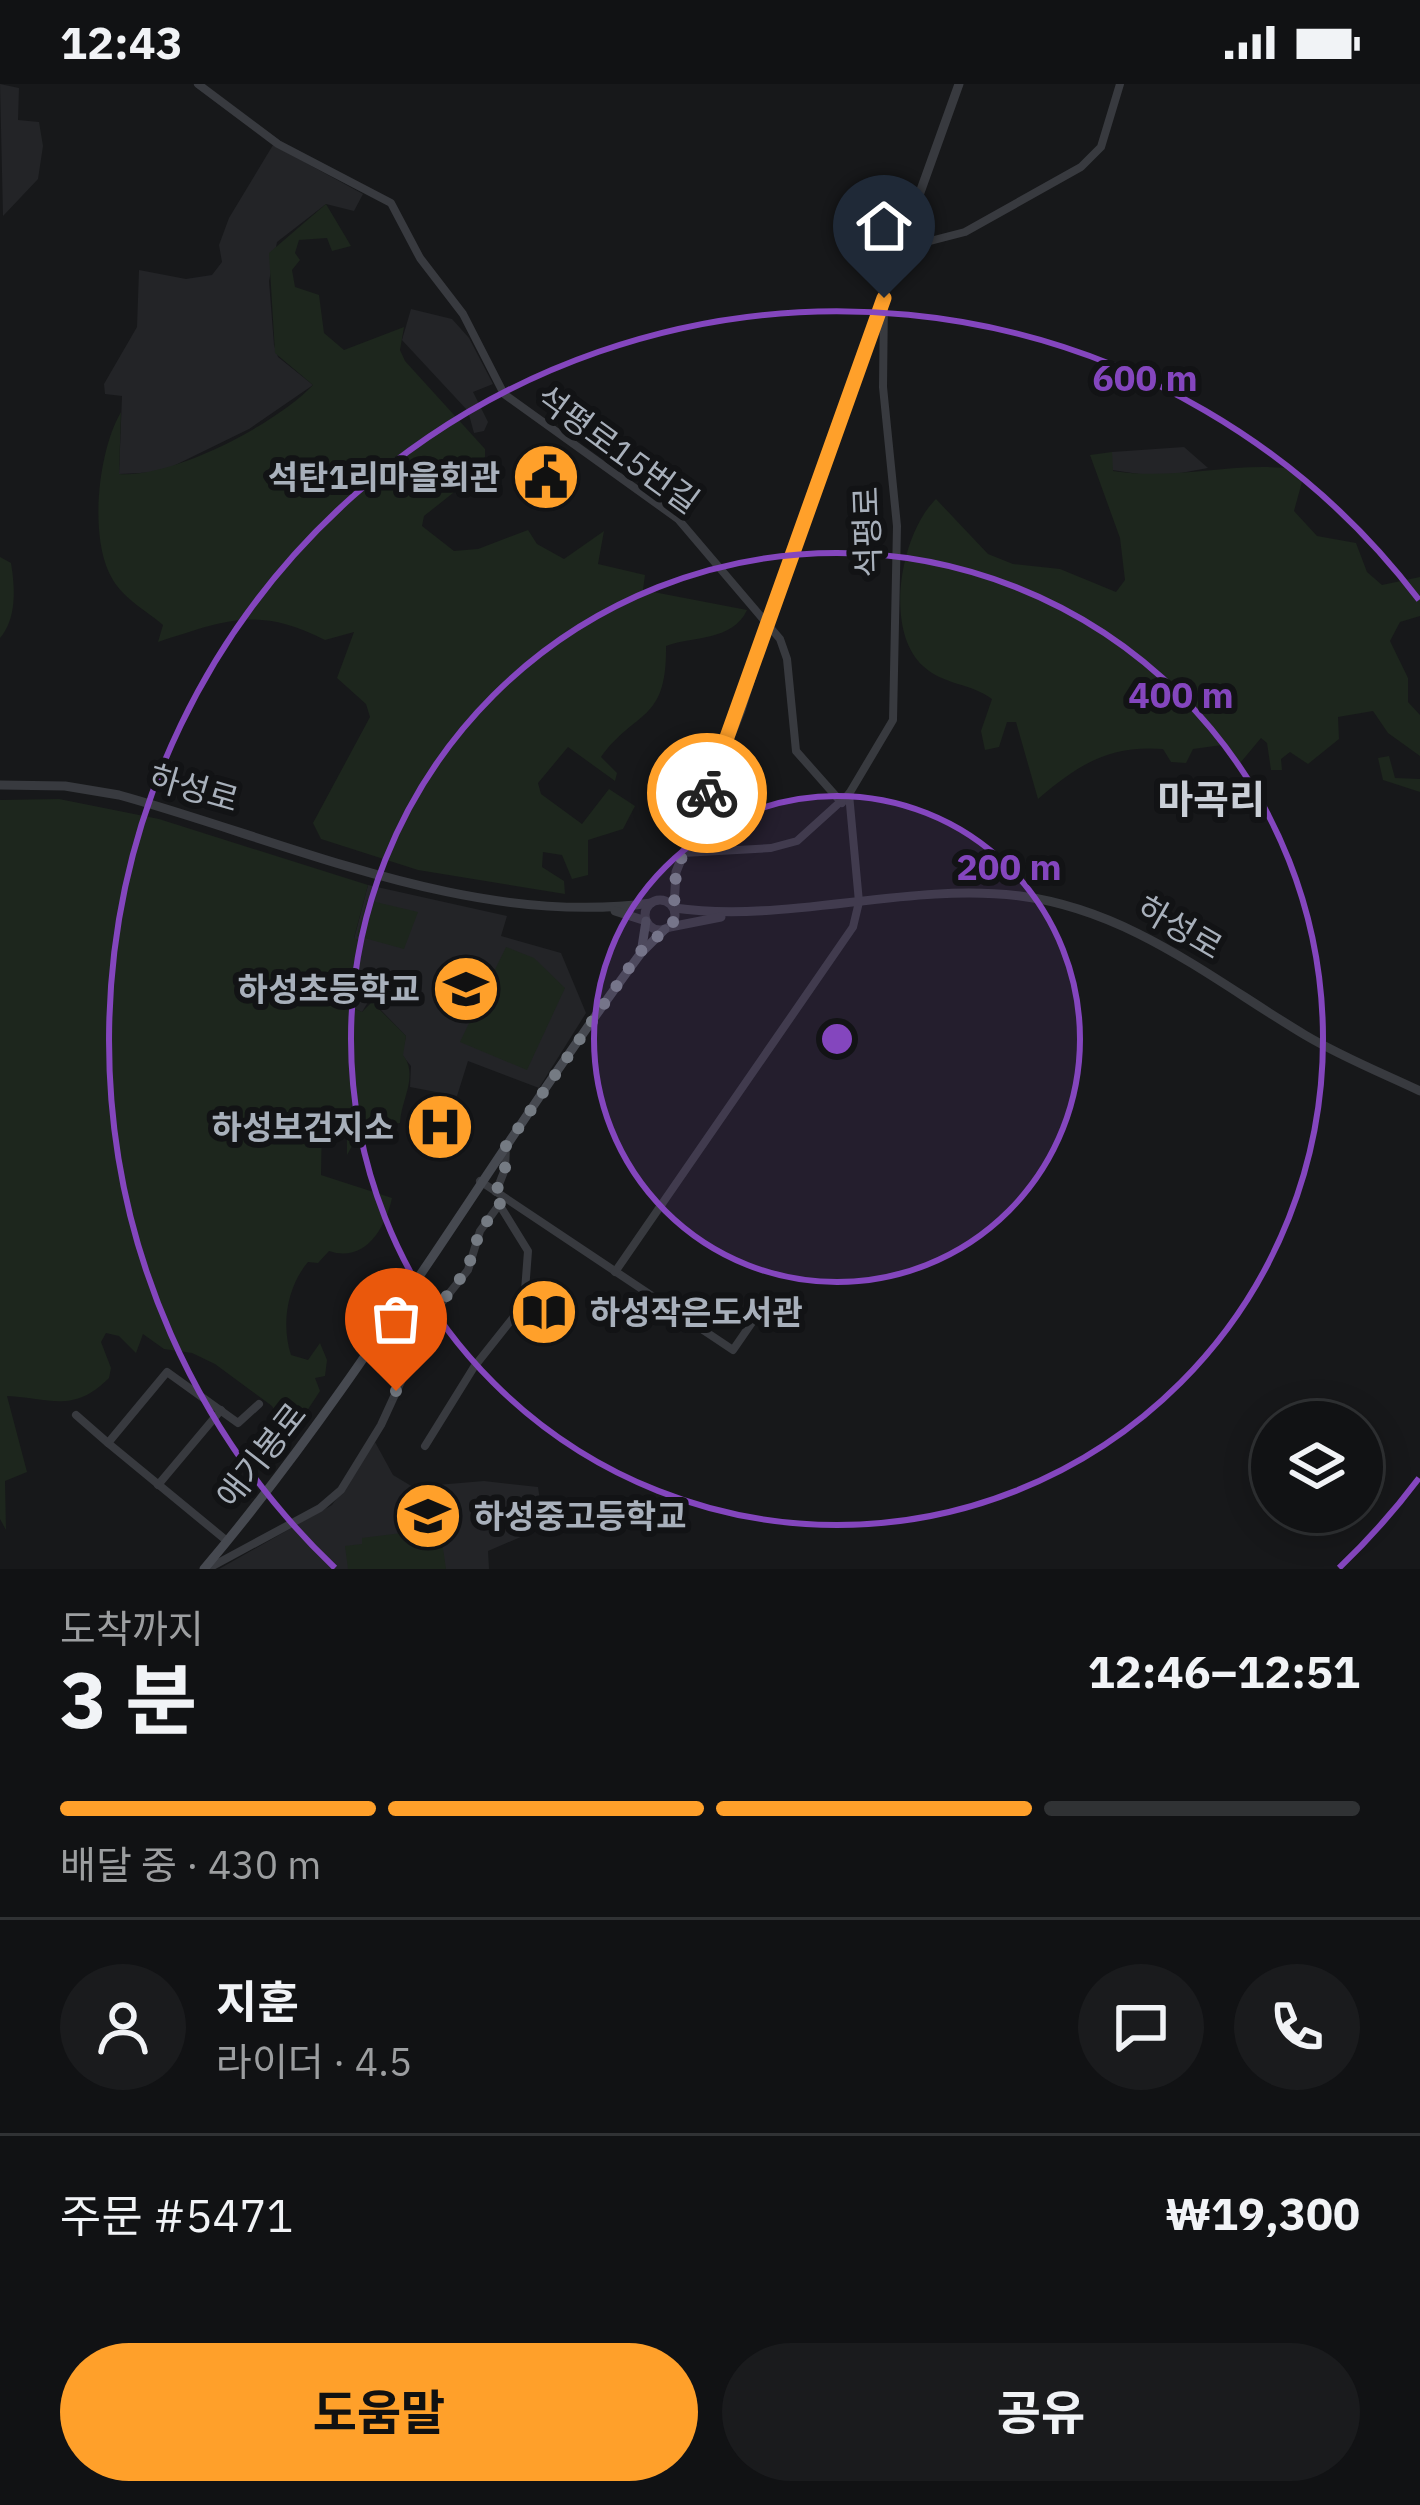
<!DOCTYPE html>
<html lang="ko">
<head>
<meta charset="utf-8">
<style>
  body { margin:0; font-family:"IBM Plex Sans","Noto Sans KR",sans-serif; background:#1a1b1d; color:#f1f3f6; height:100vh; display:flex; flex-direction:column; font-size:45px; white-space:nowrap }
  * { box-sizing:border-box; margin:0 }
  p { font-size:39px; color:#9c9ea0 }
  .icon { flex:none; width:66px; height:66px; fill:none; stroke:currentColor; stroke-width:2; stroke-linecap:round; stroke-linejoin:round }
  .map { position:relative; height:1485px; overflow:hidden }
  .sheet { display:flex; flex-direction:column; background:#111214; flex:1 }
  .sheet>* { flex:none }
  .fabs { position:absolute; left:1251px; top:1317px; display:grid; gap:24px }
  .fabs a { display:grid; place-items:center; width:132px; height:132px; border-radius:50%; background:#111214; box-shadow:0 6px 30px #0003,0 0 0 3px #303234; font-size:60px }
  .pin { position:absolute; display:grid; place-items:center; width:102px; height:102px; color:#fff; margin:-123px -51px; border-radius:50% 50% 50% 0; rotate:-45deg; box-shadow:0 0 12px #0007 }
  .pin .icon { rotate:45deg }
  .courier { position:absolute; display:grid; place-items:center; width:120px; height:120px; margin:-60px; border:9px solid #ffa02a; border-radius:50%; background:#fff; color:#222; box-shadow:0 3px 15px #0007 }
  .headline em { font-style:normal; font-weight:700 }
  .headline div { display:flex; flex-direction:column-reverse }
  .headline { display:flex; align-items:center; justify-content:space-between; height:204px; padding:0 60px }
  h1 { font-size:78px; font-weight:700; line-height:90px }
  .bar { display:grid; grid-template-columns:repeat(4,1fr); gap:18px 12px; align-content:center; height:144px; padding:0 60px }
  .bar i { height:15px; border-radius:9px; background:#303234 }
  .bar .on { background:#ffa02a }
  .bar p { grid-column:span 4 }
  .line { display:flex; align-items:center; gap:30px; padding:0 60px; border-top:3px solid #303234 }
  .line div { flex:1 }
  .round { display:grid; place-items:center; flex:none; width:126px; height:126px; border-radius:63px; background:#1a1b1d }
  .button { display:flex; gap:24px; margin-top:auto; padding:24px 60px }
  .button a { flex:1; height:138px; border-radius:72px; background:#ffa02a; color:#111; font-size:48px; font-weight:700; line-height:138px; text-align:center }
  .button a+a { background:#1a1b1d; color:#f1f3f6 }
  .status { display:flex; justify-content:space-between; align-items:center; height:84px; padding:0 60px; background:#111214; direction:ltr }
  .status svg { height:33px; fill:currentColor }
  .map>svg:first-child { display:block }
</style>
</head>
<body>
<div class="status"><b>12:43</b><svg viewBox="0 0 49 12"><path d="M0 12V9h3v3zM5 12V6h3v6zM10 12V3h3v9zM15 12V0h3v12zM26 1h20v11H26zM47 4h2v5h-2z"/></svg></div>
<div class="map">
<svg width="1420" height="1485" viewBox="0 0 1420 1485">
  <rect width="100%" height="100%" fill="#17181a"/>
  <g fill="#232427">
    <polygon points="0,0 19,4 18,36 39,38 43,62 38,95 3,132"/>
    <polygon points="273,61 363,110 354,127 326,120 277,158 269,197 274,261 278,273 313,301 249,345 161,388 119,390 122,312 105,310 104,300 137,243 139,186 186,195 212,191 222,178 219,161 229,134"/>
    <polygon points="411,225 452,235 469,254 493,300 473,308 488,338 484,347 474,349 468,327 402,256"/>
    <polygon points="1184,363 1208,384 1159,393 1112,386 1112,368"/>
    <polygon points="368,801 507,832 501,852 561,869 586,929 539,1004 468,977 457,1012 410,1003 411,982 402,971 406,952 378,923 368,918 362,928 353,924 362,857 354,855"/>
    <polygon points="375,1358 393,1391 413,1403 484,1397 538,1403 544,1443 488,1467 489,1485 219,1485 332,1421"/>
  </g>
  <g fill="#1d261d">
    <path d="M326,120L351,162L332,167L327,154L299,156L295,169L300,176L292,186L295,203L319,211L324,249L344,266L404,243L400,266L405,277L485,365V373L453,409L424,432L422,442L454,467L478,465L528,446L537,460L564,475L604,447L598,480L645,491L643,506L747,526C733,557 693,552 666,562C667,639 636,625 601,673L617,689L615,697L568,663L538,699L541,710L582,740L609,705L635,722L623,745L588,756V791L572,795L562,771L543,768L542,783L564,797L565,810L418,786L321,755L313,739L370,633L366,620L337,594L354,548L325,556C257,522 227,536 158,558L163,541C146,526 125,516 113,496C88,456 98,367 121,328L119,390C173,394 276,340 313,301L275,269L269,169Z"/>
    <path d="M1112,368L1113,387C1177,397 1233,377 1295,385L1302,398L1294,427L1317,452L1356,459L1367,488L1382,501L1420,493V532L1400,538L1390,557L1408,594V618L1420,631V672L1388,649L1373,627L1338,633L1339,655L1308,680L1290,668L1281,675L1282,686H1271L1267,659L1261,654L1236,684L1222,661L1193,665L1186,679L1171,678L1163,665C1108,661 1078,681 1038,715L1016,638H1007L999,663L985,666L981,647L992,615C971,599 943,601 923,582C883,545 901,449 936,415L988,470L1013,480L1060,485L1116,508L1125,496L1120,454L1090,371Z"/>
    <path d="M0,473L11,479C15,504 17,534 0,554Z"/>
    <polygon points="1389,672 1395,694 1420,695 1420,708 1383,696 1378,674"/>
    <path d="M59,715L159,735L368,801L354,854L362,857L353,924L362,928L372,918L406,952L403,971C419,992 401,1015 400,1039L386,1041L382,1050L360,1048L347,1071V1038L327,1032L322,1036L321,1091L392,1114C385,1146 364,1179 329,1167L318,1179L308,1178C287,1203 281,1240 291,1271L308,1276L320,1259L327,1276L325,1292L315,1294L320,1307L299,1339L279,1335L272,1322L215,1280L192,1269L164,1265L143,1250L136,1269L119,1252L106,1249L101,1258L111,1284L109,1294C73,1330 50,1314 7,1312L27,1388L5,1397L6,1446L0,1435V716Z"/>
    <polygon points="367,816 418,828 404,865 357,852"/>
    <polygon points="506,863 534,874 565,904 527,986 460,958"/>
    <polygon points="434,1445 441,1450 446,1485 348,1485 345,1462 362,1460 362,1454"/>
  </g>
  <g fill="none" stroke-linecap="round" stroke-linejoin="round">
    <g stroke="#383a3f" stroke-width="8">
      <polyline points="198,0 278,60 391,119 420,174 463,230 504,310 678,435 780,555 787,575 796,667 842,719"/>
      <polyline points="903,164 965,148 1081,83 1101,63 1120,0"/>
      <polyline points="683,769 771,764 797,757 849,710 893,636 897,442 883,303 884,214"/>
      <polyline points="480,1097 733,1266 753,1237"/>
      <polyline points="496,1108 505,1085 506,1063"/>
      <polyline points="615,1188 853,843 859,818 849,710"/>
      <polyline points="76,1331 108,1359"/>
      <polyline points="425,1362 474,1283 524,1220 528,1167 499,1120"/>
      <polyline points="158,1401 221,1326"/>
      <polyline points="227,1457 108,1359 167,1288 238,1339 259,1320"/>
      <polyline points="207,1485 320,1424 341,1406 381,1341 431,1232 468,1186 480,1147 504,1114"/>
    </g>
    <g stroke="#383a3f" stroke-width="9">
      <path d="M959,0L788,476L741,626L676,788L674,824C789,840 905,798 1020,812C1130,826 1213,896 1305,951C1342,973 1382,989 1420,1007"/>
      <path d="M0,701L65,702L119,711C289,758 472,844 651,819"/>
      <circle cx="660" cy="831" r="15"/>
      <polyline points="615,827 646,837"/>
      <polyline points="670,843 721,833"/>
    </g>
    <g stroke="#464950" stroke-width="9">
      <polyline points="642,863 646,837"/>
      <path d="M204,1485C367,1292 491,1071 641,869L665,845"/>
    </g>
  </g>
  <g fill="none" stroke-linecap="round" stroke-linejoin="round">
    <polyline stroke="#757b83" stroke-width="12" stroke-dasharray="0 21.6" points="396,1307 431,1232 467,1186 480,1147 504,1114 496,1108 505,1085 506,1062 640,868 673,839 676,788 707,709"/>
    <polyline stroke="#ffa02a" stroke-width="15" points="707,709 884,214"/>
  </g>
  <circle cx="837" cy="955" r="243" fill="#8446be" fill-opacity=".12"/>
  <g fill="none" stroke="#8446be" stroke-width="6">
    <circle cx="837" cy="955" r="243"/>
    <circle cx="837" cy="955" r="486"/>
    <path d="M1419 1394A729 729 0 0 1 1339 1484M335 1484A729 729 0 1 1 1419 516"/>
  </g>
  <defs>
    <symbol id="civic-disc" viewBox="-11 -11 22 22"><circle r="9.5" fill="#ffa02a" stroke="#121315"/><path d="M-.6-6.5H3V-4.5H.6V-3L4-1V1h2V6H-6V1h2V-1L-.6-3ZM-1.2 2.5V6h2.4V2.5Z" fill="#111"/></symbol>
    <symbol id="school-disc" viewBox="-11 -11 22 22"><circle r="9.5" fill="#ffa02a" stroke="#121315"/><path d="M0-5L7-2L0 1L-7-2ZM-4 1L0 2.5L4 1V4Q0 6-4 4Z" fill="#111"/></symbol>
    <symbol id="hospital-disc" viewBox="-11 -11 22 22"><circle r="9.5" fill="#ffa02a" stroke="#121315"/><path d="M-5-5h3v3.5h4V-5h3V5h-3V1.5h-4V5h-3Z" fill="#111"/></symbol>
    <symbol id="library-disc" viewBox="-11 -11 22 22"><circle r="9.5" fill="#ffa02a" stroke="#121315"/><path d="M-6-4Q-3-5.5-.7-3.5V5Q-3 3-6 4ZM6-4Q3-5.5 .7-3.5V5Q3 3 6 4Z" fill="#111"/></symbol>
  </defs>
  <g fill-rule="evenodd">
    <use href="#civic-disc" x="508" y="355" width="76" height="76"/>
    <use href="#school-disc" x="428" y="867" width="76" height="76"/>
    <use href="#hospital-disc" x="402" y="1005" width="76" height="76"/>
    <use href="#library-disc" x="506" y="1190" width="76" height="76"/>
    <use href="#school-disc" x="390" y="1394" width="76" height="76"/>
  </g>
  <g text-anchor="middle" stroke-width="12" stroke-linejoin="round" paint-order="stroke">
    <g font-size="33" fill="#a8b0bb" stroke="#121315">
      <text transform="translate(618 365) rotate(36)" y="12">석평로15번길</text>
      <text transform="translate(867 448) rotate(-92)" y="12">석평로</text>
      <text transform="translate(194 704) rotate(16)" y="12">하성로</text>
      <text transform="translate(1180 843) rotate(30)" y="12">하성로</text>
      <text transform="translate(261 1371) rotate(-52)" y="12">애기봉로</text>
    </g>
    <g font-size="33" font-weight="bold" fill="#a8b0bb" stroke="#121315" text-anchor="end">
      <text x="500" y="405">석탄1리마을회관</text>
      <text x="420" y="917">하성초등학교</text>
      <text x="394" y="1055">하성보건지소</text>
      <text x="590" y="1240" text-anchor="start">하성작은도서관</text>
      <text x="474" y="1444" text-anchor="start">하성중고등학교</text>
    </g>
    <g font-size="39" font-weight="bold" fill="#cacfd7" stroke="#121315">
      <text x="1211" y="729">마곡리</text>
    </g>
  </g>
  <circle cx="837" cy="955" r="18" fill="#8446be" stroke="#121315" stroke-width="6"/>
  <g font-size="36" text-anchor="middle" font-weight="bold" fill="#8446be" stroke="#121315" stroke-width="12" stroke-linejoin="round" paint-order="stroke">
    <text x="1145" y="307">600 m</text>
    <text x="1181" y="624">400 m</text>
    <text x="1009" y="796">200 m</text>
  </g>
</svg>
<div class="fabs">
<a><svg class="icon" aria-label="layers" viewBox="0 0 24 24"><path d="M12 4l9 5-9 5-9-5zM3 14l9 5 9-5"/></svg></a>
</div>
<div class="pin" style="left:396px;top:1307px;background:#ea580c"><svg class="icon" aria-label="bag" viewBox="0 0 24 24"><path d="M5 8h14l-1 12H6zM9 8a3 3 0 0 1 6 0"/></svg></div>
<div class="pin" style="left:884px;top:214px;background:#1f2937"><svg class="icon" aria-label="home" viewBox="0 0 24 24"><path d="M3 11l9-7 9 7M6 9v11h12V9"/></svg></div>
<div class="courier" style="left:707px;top:709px"><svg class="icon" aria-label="bike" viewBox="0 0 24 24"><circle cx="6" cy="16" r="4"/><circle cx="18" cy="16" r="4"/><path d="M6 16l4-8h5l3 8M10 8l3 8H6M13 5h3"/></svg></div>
</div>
<section class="sheet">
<div class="headline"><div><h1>3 분</h1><p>도착까지</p></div><em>12:46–12:51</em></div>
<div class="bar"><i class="on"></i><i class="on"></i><i class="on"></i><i></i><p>배달 중 · 430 m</p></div>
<div class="line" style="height:216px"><a class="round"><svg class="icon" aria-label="person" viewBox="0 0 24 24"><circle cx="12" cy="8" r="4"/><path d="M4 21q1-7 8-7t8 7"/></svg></a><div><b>지훈</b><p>라이더 · 4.5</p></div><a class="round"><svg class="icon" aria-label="chat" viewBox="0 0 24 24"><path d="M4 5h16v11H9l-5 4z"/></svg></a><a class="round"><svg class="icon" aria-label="phone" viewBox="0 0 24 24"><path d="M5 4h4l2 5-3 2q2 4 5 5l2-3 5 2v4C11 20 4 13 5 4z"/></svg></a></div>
<div class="line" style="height:156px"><div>주문 #5471</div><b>₩19,300</b></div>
<div class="button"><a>도움말</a><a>공유</a></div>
</section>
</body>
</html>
